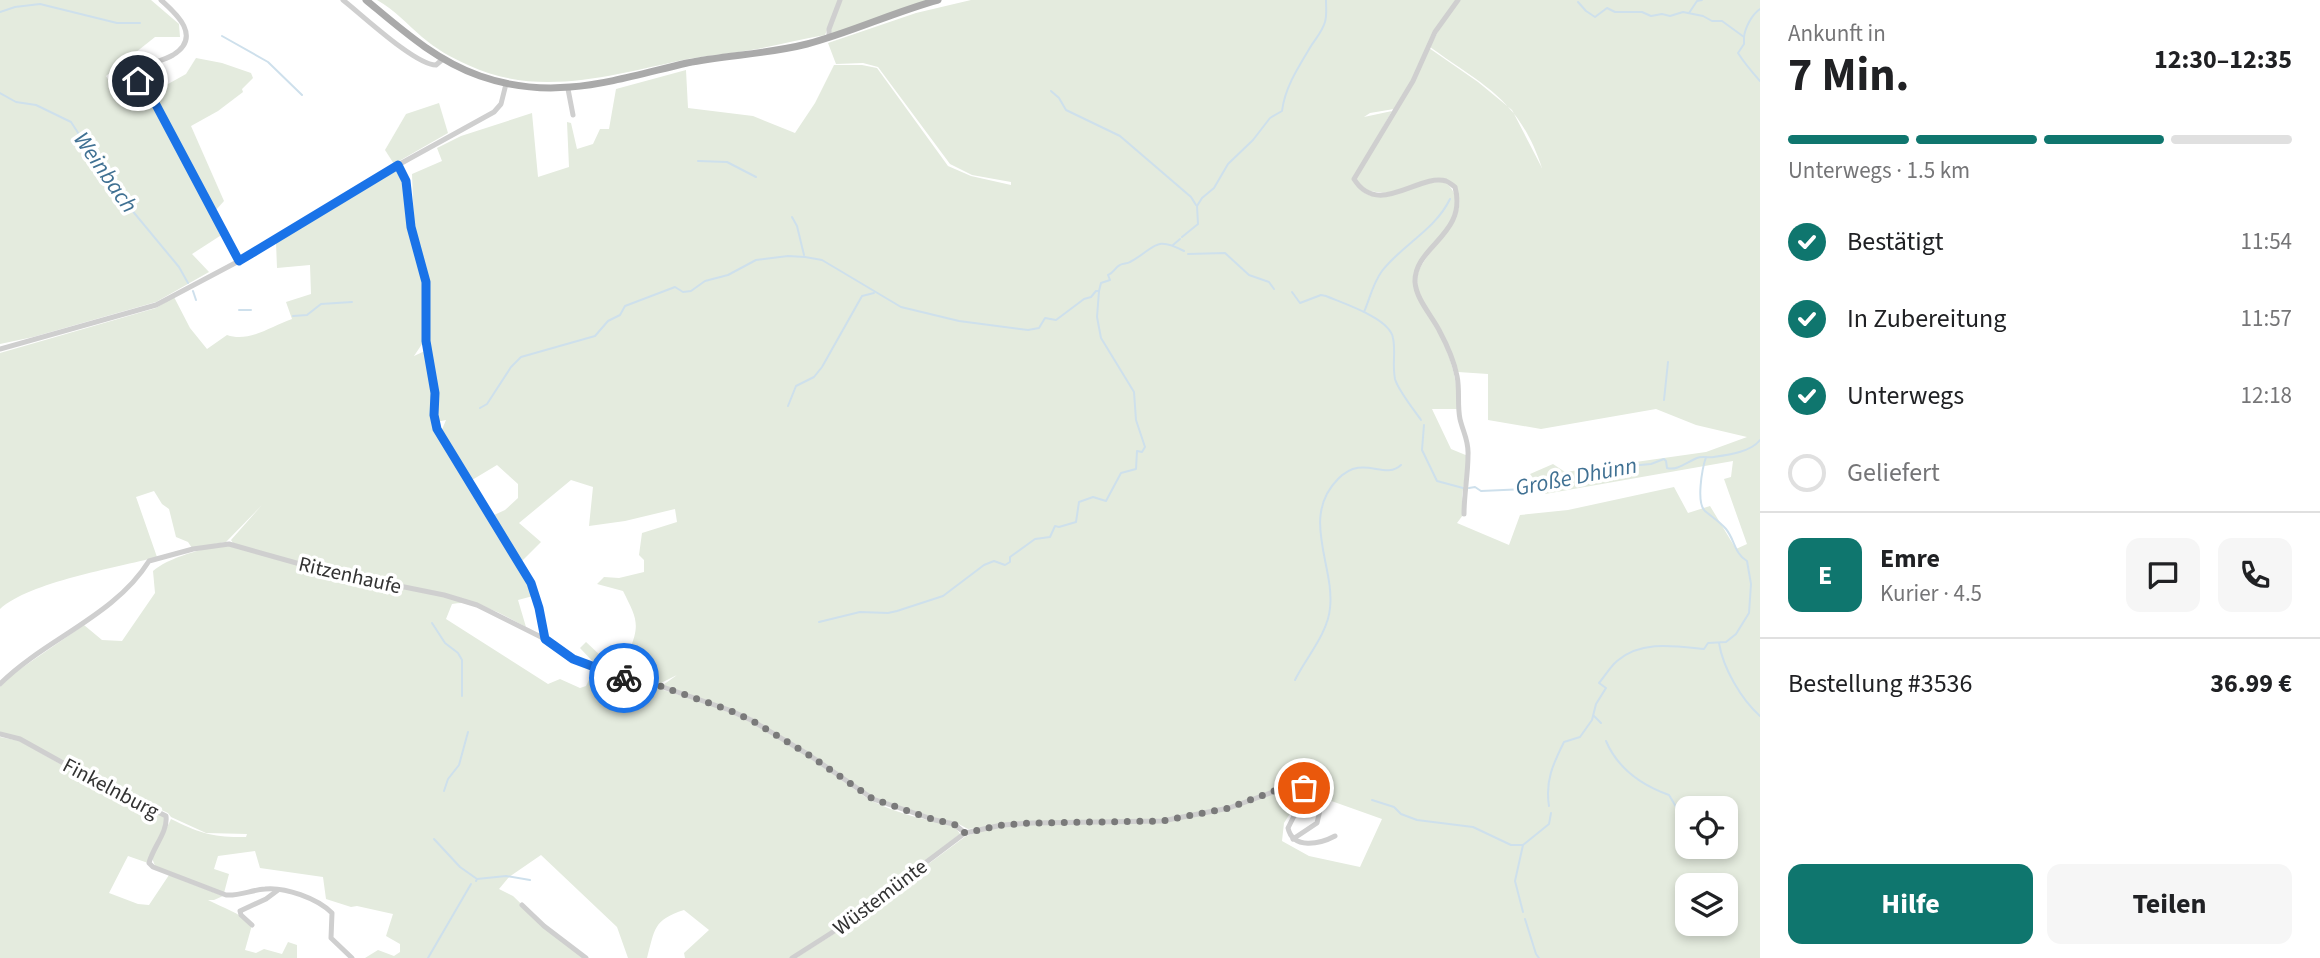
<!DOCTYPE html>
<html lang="de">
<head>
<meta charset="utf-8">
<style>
  body { margin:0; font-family:"Source Sans 3",sans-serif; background:#f6f6f6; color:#202124; height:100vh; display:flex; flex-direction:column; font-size:26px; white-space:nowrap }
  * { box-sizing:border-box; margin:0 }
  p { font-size:23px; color:#757577 }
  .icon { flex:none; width:38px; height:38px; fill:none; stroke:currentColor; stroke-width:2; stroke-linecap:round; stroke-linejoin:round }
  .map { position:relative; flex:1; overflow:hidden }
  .side { display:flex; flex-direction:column; background:#fff; width:560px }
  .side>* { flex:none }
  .buttons { position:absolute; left:1675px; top:796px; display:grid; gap:14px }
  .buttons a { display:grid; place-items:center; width:63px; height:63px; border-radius:14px; background:#fff; box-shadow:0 4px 10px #0003; font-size:35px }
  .pin { position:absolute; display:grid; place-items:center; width:60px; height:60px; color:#fff; margin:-30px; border:4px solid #fff; border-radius:50%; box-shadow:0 2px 7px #0007 }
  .courier { position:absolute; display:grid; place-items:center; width:70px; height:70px; margin:-35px; border:5px solid #1a73e8; border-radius:50%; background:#fff; color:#222; box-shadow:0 2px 9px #0007 }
  .head em { font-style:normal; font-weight:700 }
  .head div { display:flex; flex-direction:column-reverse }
  .head { display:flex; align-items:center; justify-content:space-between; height:119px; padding:0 28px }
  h1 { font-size:46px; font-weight:700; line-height:52px }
  .bar { display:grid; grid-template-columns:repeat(4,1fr); gap:10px 7px; align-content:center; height:84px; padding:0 28px }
  .bar i { height:9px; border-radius:5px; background:#e0e0e0 }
  .bar .selected { background:#0f766e }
  .bar p { grid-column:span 4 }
  .line { display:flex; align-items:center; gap:18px; padding:0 28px; border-top:2px solid #e0e0e0 }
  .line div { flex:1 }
  .round { display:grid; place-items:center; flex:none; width:74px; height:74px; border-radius:14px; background:#f6f6f6 }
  ol { padding:0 28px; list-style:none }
  li { display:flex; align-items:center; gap:21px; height:77px }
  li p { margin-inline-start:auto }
  li .icon { padding:7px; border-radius:50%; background:#0f766e; color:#fff; stroke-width:4 }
  li:last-child { color:#757577 }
  li i { width:38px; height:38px; border:4px solid #e0e0e0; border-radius:50% }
  .primary-button { display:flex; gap:14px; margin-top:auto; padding:14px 28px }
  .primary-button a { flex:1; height:80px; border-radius:14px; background:#0f766e; color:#fff; font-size:28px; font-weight:700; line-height:80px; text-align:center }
  .primary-button a+a { background:#f6f6f6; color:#202124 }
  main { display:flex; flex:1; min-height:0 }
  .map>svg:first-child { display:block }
</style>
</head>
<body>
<main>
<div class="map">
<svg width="1760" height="958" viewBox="0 0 1760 958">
  <rect width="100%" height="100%" fill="#fff"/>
  <g fill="#e4ebde" fill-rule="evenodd">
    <polygon points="0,0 151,0 179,24 180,37 155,37 106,76 125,108 147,96 223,234 192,254 209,272 156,302 33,337 0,344"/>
    <path d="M377,0H839L825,35C800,39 776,46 751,50C730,54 709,55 688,59C615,74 540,99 468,65C452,58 436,49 422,37C407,24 395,10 377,0Z"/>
    <polygon points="841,0 934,0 831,34 830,29"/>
    <path d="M971,0H1457L1435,32L1412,81L1394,109L1370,113L1364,117L1392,111L1353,179C1368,213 1405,188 1428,183C1433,182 1439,182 1445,182C1465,197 1454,221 1440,238C1435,245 1426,250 1422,257C1418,263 1415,271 1415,278C1412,296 1431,316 1438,331C1450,355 1459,382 1457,409H1432L1451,449L1468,456L1462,496L1463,515L1457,523L1509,545L1520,515L1568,510L1674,487L1688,513L1710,506L1736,549L1747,544L1724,479L1731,477L1733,461L1545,494L1530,474L1553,464L1565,472L1706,452L1747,437L1696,425L1656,409L1541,429L1488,420V374L1458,372C1452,359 1448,345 1442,332C1433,314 1413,296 1418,274C1424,248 1486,209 1446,179C1438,180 1429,179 1422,182C1395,190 1390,198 1360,188L1356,178L1414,82L1429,48L1478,82L1512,110L1542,168C1519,99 1484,86 1430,47L1446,16L1459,0H1760V958H796L837,932L966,836L996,826L968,829L955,822L935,818L874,797L810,754L752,718L663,685L677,675L659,684L652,681L629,651C641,624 636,617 623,591L597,584L604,577L619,578L644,572V560L639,555L642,533L677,522L675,509L625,521L589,526L593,487L571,480L519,523L541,542L520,563L492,516L505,510L518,498V484L497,465L472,480L441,432L446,420L432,423L529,583L533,596L518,600L526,627C503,615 478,599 452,604L446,619L548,684L560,679L580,688L586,686L595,668C645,687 698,697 746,720C779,736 811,759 841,780C851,786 861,795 872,801C896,813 927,821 954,825L960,834L836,930L792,958H685L684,953L709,930L684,910C653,920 655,929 647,958H628L617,927L541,855L509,877L499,889L513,896L544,926L586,958H365L378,950L394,956L400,952V944L386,936L393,914L357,906L351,907L326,899L323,877L260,868L255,851L218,856L214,869L229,874L224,893L155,866L152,858L171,819C199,833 215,838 246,837L247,834L206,833L171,817L168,813L92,778L21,738L0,733V687L13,674L84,625L102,640L122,641L155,593L153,571C167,558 210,545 230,546C248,547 267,555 284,560L233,543L231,540L262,505L226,542L192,548L188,542L176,537L169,509L162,504L154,491L136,497L157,557C115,568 30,582 0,609V353L156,308L174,297L190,328L207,349L227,335C249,343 271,326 292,319L286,302L311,294L310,265L277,268L276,242L395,171H399L404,182L410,227L424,282V341L414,356L429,349L427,340L428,282L414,225L412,174L442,161L437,148L461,136L532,113L538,177L569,167L567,122L571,123L577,149L593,144L600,129H609L616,89L686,70L688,108L753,116L795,133L815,103L834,65H862L877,68L948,166L971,176L1011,185V182L972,175L950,164L878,67L863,63L836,64L828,43L916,13ZM1296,781L1306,785L1310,781L1315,782L1323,794V798L1382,819L1360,867L1309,856L1282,841L1284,823L1303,793V785L1295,784L1264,795ZM1687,808H1726V847H1687ZM1687,886H1726V924H1687Z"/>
    <polygon points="196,58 222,63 251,73 253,78 242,89 243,92 218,111 191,126 224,201 215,211 150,94 186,74"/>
    <polygon points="439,103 448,133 394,164 385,150 406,114"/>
    <polygon points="586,642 601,656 607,654 630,658 645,681 597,666 580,648"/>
    <path d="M0,737L20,741L90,781L164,816L166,821L148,863L128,856L109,893L138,904L149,905L169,875L223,896L214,900H208C223,908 239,912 252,925L245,950L256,953L264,949L282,954L288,942L297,945V958H0Z"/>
  </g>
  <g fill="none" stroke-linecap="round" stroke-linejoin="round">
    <g stroke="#cee0ec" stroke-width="2">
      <path d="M1578,2L1586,11L1595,17L1607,8L1615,12H1642L1651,16L1662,14L1670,16L1683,12L1703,16L1712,21H1722L1744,37V44L1738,53C1745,64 1752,72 1760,81"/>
      <polyline points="0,12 15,7 40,4 117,23 140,23"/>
      <polyline points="1689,13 1697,1 1702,0"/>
      <polyline points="222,36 268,62 302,95"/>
      <path d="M1744,37C1745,28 1752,14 1760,9"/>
      <polyline points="1051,91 1059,98 1066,110 1120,136 1191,197 1196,205"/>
      <polyline points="0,93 16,102 36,105 71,122 116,191 179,267 188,283"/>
      <polyline points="698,161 727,162 756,177"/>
      <polyline points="792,217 797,226 804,255"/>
      <path d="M1182,237L1198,224L1197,206L1202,198L1214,188L1228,164L1253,140L1270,118L1282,111C1285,87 1299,66 1311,46C1316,38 1322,32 1325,22C1327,15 1326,7 1326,0"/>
      <polyline points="1173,245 1180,239"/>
      <polyline points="1188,254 1225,253 1249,275 1269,282 1274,289"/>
      <polyline points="193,291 196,300"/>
      <path d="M1292,292L1300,303L1321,295L1326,296C1342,303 1390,318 1393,338C1396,352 1392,363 1395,379C1398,390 1414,410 1421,420"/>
      <polyline points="239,310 251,310"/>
      <path d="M1364,312C1370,298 1373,283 1382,271C1403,244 1435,230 1450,199"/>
      <polyline points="293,316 307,315 321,304 352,302"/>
      <polyline points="1664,400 1668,362"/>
      <polyline points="788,406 796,386 814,377 822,367 862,296 874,293"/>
      <path d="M480,408L487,404L511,367L521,357L595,336L608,321L620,315L625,306L675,287L683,292L691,291L705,281L728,275L756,260L788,256L805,257L822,260L901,307L959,321L1028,330L1039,328L1045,318L1056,320L1084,299L1091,297L1096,291H1099L1101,283L1110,280L1108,275C1114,273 1115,267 1120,265C1123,263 1127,264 1130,262C1156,248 1154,235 1184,251"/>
      <polyline points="1424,425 1422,450 1437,481 1463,488"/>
      <path d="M1469,488L1475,487L1481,491L1527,489L1557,483L1604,469L1613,472L1629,466L1651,464L1664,459L1666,461L1667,468C1677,471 1687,462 1697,458C1702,456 1708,458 1714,457C1728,455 1751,452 1760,440"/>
      <polyline points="819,622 860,612 888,613 897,611 943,596 984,565 994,561 1005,565 1010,562 1010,557 1035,539 1050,537 1055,526 1059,527 1076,522 1079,502 1093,497 1106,501 1121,473 1136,469 1137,451 1142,452 1145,447 1136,420 1134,392 1101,338 1097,317 1099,291"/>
      <polyline points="432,623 445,643 458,653 462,660 462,696"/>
      <path d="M1719,643C1723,668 1741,699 1760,716"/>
      <path d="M1295,680C1306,658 1328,633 1330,608C1335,566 1300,517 1338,479C1363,453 1384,481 1401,465"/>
      <polyline points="1594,716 1601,723"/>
      <path d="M1606,741C1618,769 1641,785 1669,795L1678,810L1687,815"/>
      <polyline points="444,791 448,779 459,765 468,732"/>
      <polyline points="1372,800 1394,807 1401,814 1417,820 1473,827 1511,845 1523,845"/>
      <path d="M1549,806C1545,781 1553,764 1564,742L1580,737L1592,720L1596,704L1606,688L1599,683C1605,676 1610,667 1617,661C1641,640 1675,646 1704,649L1708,643L1726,642L1736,634L1749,613L1751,584L1747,561C1734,553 1735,540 1726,529C1720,522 1712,517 1705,511C1696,503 1702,469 1706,457"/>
      <polyline points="434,839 460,867 477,879 476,881"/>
      <polyline points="477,879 506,876 530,880"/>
      <polyline points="1523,912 1515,881 1523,845 1549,824 1551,813"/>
      <polyline points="1525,919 1536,954 1539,958"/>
      <polyline points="428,958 471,884"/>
    </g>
    <g stroke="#cfcfcf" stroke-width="5">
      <path d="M161,0C177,14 202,37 173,55C161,62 147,63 136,71L135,77L154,101L239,261"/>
      <path d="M343,0C361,14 415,65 436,65L443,59"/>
      <path d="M1458,0L1435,32L1413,81L1354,179C1378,218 1419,173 1446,181C1449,182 1452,185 1455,187C1468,235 1414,246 1415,282C1416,299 1432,316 1439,330C1446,343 1454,361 1457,376C1460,390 1457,405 1460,419C1463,432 1469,441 1468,455C1468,475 1464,494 1464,514"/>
      <polyline points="829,37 829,29 840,0"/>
      <polyline points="568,89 573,115"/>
      <polyline points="398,165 406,181 411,227 426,282 426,341 435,393 434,415 437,429 531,583 539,608 545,639"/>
      <polyline points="0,349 156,305 239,261 398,165 494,112 501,104 506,84"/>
      <path d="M0,684C45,639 115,616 149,561L193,549L229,544L325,571L444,595L477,605L545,639L573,659L633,681L660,686L729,710L751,720L809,755L873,799L935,820L954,824L965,833"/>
      <path d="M0,734L20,739L92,779L166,816C168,832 153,847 149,863L153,867L226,895C240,896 251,890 265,889C285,887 317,898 332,913L331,938L352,958"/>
      <polyline points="1293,839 1317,823 1323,797"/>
      <polyline points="522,905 544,926 586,958"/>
      <polyline points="252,925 241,915 240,911 266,899 278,890"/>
      <path d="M792,958L836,930L965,833L1002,825L1032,823L1162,821L1229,808L1298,783L1304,785V793L1300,804L1288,828C1293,850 1320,844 1335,836"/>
    </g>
    <path stroke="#aaa" stroke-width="7" d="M366,0C401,29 435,60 480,76C554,102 614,80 687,63C727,55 768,54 807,44C852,32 894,12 938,0"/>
  </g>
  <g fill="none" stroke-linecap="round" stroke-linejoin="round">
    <polyline stroke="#7a7a7a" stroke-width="7" stroke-dasharray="0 12.6" points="624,678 660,686 729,710 751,720 809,755 873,799 935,820 954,824 965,833 1002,825 1032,823 1162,821 1229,808 1295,783 1301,783 1304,788"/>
    <polyline stroke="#1a73e8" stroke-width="9" points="138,81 154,101 239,261 398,165 406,181 411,227 426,282 426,341 435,393 434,415 437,429 531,583 539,608 545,639 573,659 624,678"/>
  </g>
  <g text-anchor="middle" stroke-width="7" stroke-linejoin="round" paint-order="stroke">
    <g font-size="21" fill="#323232" stroke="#fff">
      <text transform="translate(350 575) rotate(13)" y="7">Ritzenhaufe</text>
      <text transform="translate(111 788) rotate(28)" y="7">Finkelnburg</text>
      <text transform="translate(880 897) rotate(-37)" y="7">Wüstemünte</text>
    </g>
    <g font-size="23" font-style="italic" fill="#407193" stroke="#fff">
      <text transform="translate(106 172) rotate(55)" y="8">Weinbach</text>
      <text transform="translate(1576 476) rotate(-11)" y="8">Große Dhünn</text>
    </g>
  </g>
</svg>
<div class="buttons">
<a><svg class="icon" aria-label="locate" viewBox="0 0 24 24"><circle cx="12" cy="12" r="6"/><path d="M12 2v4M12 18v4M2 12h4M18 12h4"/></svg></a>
<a><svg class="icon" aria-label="layers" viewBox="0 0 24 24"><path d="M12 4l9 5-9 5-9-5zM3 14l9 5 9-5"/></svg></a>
</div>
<div class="pin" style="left:1304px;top:788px;background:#ea580c"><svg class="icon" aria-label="bag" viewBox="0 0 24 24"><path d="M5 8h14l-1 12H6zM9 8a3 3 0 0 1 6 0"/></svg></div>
<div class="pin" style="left:138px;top:81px;background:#1f2937"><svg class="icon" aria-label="home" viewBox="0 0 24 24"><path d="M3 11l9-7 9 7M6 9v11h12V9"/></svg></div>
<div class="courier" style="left:624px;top:678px"><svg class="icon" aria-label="bike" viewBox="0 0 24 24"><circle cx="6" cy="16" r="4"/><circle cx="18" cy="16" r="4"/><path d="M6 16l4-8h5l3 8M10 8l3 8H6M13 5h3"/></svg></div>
</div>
<section class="side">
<div class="head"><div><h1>7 Min.</h1><p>Ankunft in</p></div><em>12:30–12:35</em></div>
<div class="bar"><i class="selected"></i><i class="selected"></i><i class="selected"></i><i></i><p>Unterwegs · 1.5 km</p></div>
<ol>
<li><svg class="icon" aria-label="check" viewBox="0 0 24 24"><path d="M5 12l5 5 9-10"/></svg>Bestätigt<p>11:54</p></li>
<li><svg class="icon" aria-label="check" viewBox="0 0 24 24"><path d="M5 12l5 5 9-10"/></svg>In Zubereitung<p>11:57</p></li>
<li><svg class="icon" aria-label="check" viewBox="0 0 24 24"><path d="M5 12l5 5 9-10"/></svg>Unterwegs<p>12:18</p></li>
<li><i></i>Geliefert</li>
</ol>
<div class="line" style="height:126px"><b class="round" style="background:#0f766e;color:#fff">E</b><div><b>Emre</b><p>Kurier · 4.5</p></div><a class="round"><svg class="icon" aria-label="chat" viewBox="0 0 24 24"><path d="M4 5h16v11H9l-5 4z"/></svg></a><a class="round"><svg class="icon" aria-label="phone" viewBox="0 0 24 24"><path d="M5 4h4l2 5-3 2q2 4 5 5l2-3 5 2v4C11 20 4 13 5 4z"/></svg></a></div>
<div class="line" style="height:91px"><div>Bestellung #3536</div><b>36.99 €</b></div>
<div class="primary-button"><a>Hilfe</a><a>Teilen</a></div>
</section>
</main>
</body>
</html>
